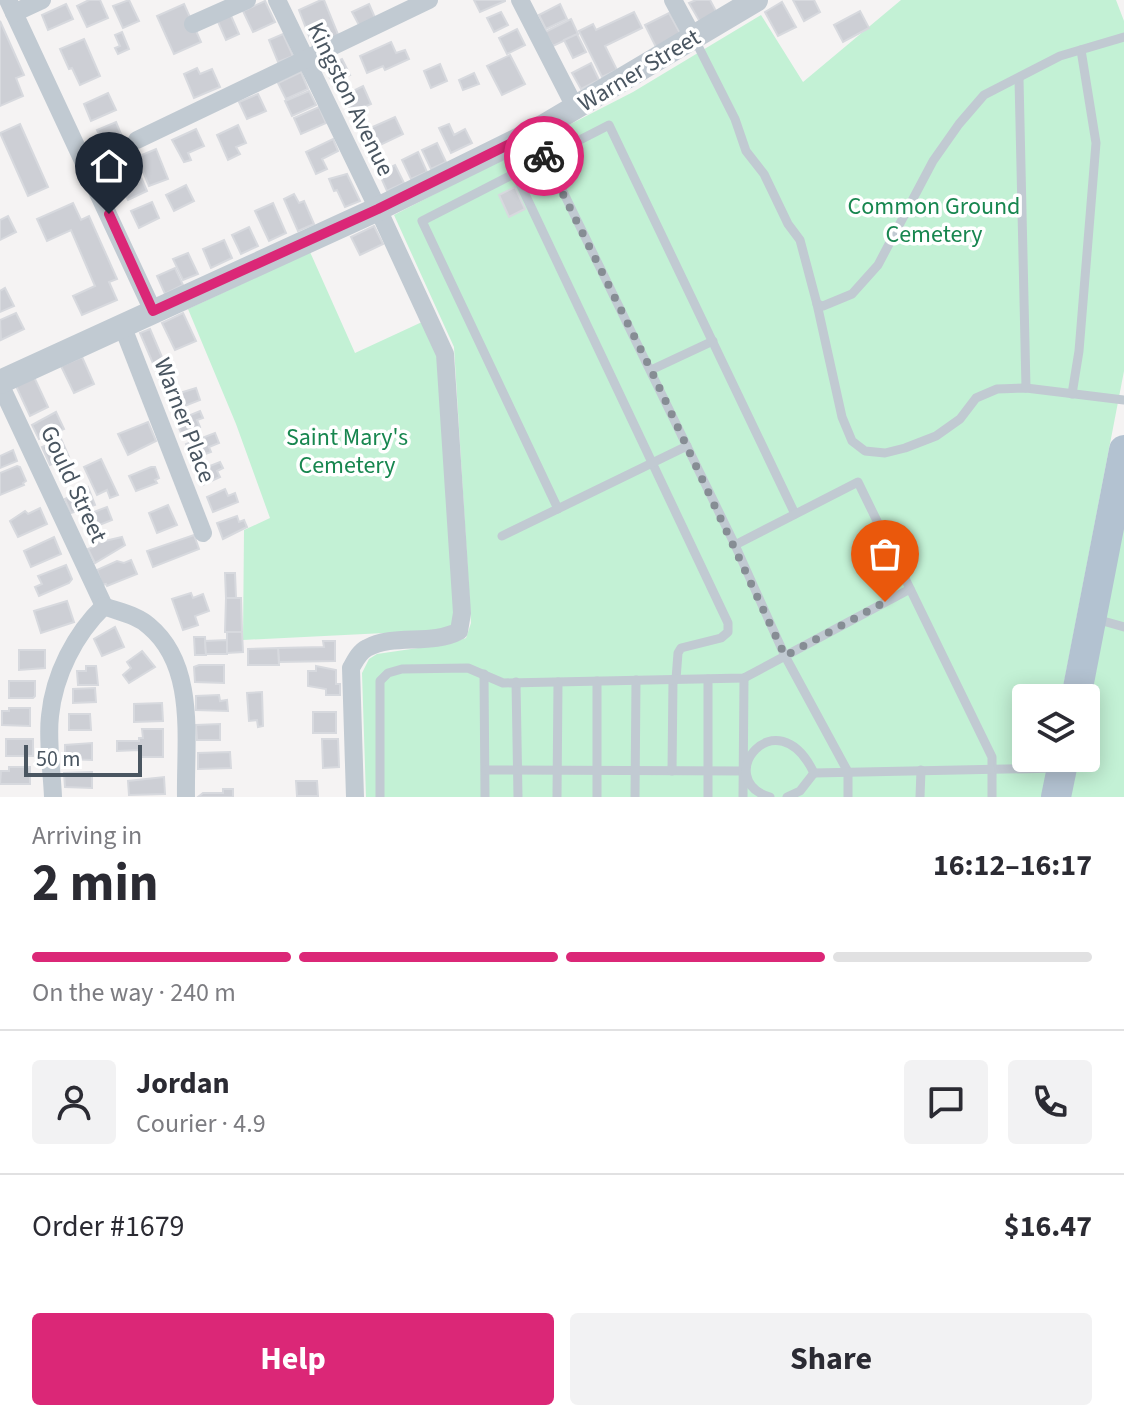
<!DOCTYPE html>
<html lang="en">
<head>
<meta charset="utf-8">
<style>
  body { margin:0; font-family:"Source Sans 3",sans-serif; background:#f2f2f3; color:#2b2b33; height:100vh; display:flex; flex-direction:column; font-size:30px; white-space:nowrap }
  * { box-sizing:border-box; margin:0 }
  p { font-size:26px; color:#7c7c81 }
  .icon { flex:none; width:44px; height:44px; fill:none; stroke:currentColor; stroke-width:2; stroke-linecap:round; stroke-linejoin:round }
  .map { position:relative; height:797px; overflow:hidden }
  .panel { display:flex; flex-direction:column; background:#fff; flex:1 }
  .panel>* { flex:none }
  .buttons { position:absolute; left:1012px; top:684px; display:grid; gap:16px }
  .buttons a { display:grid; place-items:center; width:88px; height:88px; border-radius:8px; background:#fff; box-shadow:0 4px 20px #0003; font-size:40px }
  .scale { position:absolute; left:24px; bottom:20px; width:118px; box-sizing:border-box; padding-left:8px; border:4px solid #4a5661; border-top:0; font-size:22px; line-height:28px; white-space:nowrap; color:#4a5661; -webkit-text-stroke:6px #fff; paint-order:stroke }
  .pin { position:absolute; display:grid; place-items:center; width:68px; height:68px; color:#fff; margin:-82px -34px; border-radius:50% 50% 50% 0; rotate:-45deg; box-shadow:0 0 8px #0007 }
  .pin .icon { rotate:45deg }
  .courier { position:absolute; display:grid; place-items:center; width:80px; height:80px; margin:-40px; border:6px solid #db2777; border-radius:50%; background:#fff; color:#222; box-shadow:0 2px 10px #0007 }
  .head em { font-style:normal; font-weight:700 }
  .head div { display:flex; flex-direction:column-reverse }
  .head { display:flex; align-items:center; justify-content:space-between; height:136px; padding:0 32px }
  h1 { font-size:52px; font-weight:700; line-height:60px }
  .bar { display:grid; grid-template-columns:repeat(4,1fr); gap:12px 8px; align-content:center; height:96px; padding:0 32px }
  .bar i { height:10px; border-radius:6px; background:#e1e1e2 }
  .bar .selected { background:#db2777 }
  .bar p { grid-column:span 4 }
  .line { display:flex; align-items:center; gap:20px; padding:0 32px; border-top:2px solid #e1e1e2 }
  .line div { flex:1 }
  .round { display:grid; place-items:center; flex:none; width:84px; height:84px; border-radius:8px; background:#f2f2f3 }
  .primary-button { display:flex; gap:16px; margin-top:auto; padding:16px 32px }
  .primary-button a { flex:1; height:92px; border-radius:8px; background:#db2777; color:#fff; font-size:32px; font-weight:700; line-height:92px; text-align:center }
  .primary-button a+a { background:#f2f2f3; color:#2b2b33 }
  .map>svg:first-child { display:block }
</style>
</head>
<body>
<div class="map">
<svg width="1124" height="797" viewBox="0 0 1124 797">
  <rect width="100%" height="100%" fill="#f5f3f3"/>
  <g fill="#c3f1d5">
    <polygon points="901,0 1116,0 1124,21 1124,371 1061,698 1026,698 1026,758 1050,758 1042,797 366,797 362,673 369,659 377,654 452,643 466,638 471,623 454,347 394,215 633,92 761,15 803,82"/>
    <polygon points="310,252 355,353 422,322 438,357 455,613 453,624 445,630 243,640 244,530 270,518 236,424 188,309"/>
    <polygon points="1124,512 1124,797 1068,797 1075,758 1086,758 1086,704"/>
  </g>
  <g fill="#cdcfd5" stroke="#d7d9de" stroke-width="2">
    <polygon points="89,0 100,0 108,18 87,27 77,6"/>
    <polygon points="129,0 139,21 123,28 113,6"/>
    <polygon points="321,0 324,0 339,37 314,49 299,10"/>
    <polygon points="474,0 505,0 505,1 480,12"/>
    <polygon points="696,0 710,0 717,13 700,22 689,3"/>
    <polygon points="793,0 814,0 820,12 804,21"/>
    <polygon points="265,1 275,22 253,32 243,11"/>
    <polygon points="782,2 796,27 778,36 765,12"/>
    <polygon points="66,4 73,19 48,30 42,15"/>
    <polygon points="184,4 201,42 174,54 157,16"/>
    <polygon points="369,4 376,20 360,27 352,12"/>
    <polygon points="560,4 567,19 546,29 539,15"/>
    <polygon points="228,9 239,34 226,40 215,15"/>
    <polygon points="860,11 869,28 843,42 834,25"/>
    <polygon points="501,12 508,25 494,32 487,18"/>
    <polygon points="634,12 642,28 605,46 617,70 602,77 579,31 593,24 596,30"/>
    <polygon points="669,13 681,35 656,47 645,25"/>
    <polygon points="571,19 578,34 553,46 545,32"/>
    <polygon points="0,21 24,75 16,78 23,96 0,106"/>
    <polygon points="517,29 525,45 507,54 499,38"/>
    <polygon points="122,32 129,49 118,54 115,48 120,46 115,35"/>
    <polygon points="283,34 293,56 278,62 269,40"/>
    <polygon points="577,34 586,52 573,58 564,40"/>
    <polygon points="84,39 100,76 80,85 72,68 69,69 60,49"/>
    <polygon points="391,42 396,53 405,50 409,59 385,70 383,66 367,73 360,56"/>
    <polygon points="510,55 525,84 502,95 487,66"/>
    <polygon points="342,59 350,75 345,77 349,85 340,89 337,83 333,85 325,67"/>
    <polygon points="591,63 599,80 581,89 572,73"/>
    <polygon points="440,64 447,81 431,88 424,71"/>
    <polygon points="197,68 200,74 212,69 220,87 194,98 184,74"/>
    <polygon points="301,72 308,89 286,99 278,83"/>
    <polygon points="474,73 479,84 463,90 459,80"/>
    <polygon points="363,86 371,104 348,114 341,97"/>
    <polygon points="309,91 316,105 292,116 285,101"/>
    <polygon points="108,93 116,110 91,121 84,104"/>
    <polygon points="258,94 266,111 247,119 239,102"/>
    <polygon points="319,107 326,123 301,134 294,118"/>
    <polygon points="395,117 403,134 376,147 368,129"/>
    <polygon points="116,122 123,139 105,147 97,130"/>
    <polygon points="20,124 48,187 28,196 0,133"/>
    <polygon points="449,124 454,135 465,129 472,143 451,153 439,128"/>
    <polygon points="238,125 246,143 236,147 240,154 228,160 217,135"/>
    <polygon points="196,129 204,146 188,153 191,160 184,162 172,140"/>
    <polygon points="333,139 338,151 322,159 327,169 316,174 306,152"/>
    <polygon points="437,143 446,162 431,169 422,150"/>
    <polygon points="128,148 136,165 116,174 108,157"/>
    <polygon points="156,149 168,179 149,186 137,157"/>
    <polygon points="418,152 427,172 411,179 402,160"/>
    <polygon points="395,165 404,183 387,191 379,173"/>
    <polygon points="347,174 360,201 345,207 337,190 334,191 329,179"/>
    <polygon points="140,175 147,191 128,200 120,184"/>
    <polygon points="186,185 194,201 174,211 166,195"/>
    <polygon points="515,187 525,209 509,217 499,195"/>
    <polygon points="294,194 299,203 304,201 314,224 298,231 284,199"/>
    <polygon points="152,202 159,218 139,228 131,211"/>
    <polygon points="73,203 81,220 89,216 117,279 109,282 117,300 82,315 73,296 95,286 71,230 47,241 37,219"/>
    <polygon points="273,203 286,233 269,241 255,211"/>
    <polygon points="8,216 16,232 0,240 0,220"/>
    <polygon points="374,226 383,244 360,255 351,237"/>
    <polygon points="249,227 258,246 241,254 232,235"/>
    <polygon points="224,240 232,258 211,268 203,249"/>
    <polygon points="188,253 198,274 183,280 173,259"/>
    <polygon points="175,268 183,285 165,294 157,276"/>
    <polygon points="5,288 14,306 0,312 0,291"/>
    <polygon points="16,313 24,329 1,340 0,320"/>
    <polygon points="183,313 196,341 175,350 162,323"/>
    <polygon points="150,329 164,362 167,361 174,377 168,379 171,386 164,389 140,333"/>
    <polygon points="82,357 94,384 74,393 61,366"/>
    <polygon points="34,377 48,407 30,416 16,386"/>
    <polygon points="196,388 200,400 172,411 167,397"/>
    <polygon points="200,411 203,418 197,420 200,427 182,435 176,421"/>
    <polygon points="56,412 64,429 39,439 32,425"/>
    <polygon points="148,422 156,441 128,455 118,434"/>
    <polygon points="215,433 219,443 209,447 211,452 192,459 186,444"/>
    <polygon points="61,439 69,457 50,465 42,447"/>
    <polygon points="13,450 17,461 0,468 0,456"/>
    <polygon points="101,459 118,495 110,498 107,490 97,495 84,467"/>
    <polygon points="220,462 223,468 217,471 220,477 203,485 197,471"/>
    <polygon points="17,466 20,467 26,481 23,483 24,485 0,495 0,473"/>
    <polygon points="151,467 155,467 159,478 155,480 157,483 136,491 129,476"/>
    <polygon points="88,487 95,505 71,513 65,499"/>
    <polygon points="225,489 228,496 235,493 238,502 213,512 207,497"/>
    <polygon points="168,505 177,525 157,533 149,513"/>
    <polygon points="107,507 112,520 92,528 86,515"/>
    <polygon points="40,508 47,524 18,537 10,521 25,511 28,514"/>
    <polygon points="237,516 239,522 244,520 247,527 223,539 217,523"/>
    <polygon points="194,535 199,549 153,567 147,551"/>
    <polygon points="54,537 61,554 31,567 24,551"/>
    <polygon points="122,537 125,545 95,563 88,549 93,547 92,544"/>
    <polygon points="131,560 137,574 107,586 106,584 102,585 97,570 117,561 124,563"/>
    <polygon points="66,565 72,579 69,583 39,596 35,587 42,584 38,576"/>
    <polygon points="225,573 235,573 236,598 226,598"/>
    <polygon points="191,593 193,598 203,594 209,611 195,616 198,625 183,630 172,599"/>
    <polygon points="226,598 241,598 242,632 225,632"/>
    <polygon points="67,601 74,622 41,633 34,611"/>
    <polygon points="115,627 124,647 102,656 94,639"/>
    <polygon points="227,632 242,632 243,652 227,653"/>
    <polygon points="194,637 205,637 206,655 195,655"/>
    <polygon points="227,640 227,654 206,654 205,641"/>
    <polygon points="323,641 335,641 335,661 279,662 278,648 324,647"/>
    <polygon points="278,648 279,665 248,665 248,649"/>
    <polygon points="19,650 45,650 45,668 19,670"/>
    <polygon points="142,651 155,667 129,683 123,675 131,668 127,662"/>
    <polygon points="199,665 224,665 224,683 195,682 194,667"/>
    <polygon points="86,666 96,666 98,685 78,685 77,671 86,671"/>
    <polygon points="316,666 336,670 336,684 340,684 340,695 326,695 326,689 308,686 308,671 316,671"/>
    <polygon points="9,681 35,681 35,696 33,698 9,698"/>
    <polygon points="95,688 96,702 73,703 73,689"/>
    <polygon points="262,692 263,726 258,727 257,720 249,721 247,693"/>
    <polygon points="219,695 220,701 227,700 228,711 196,710 196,696"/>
    <polygon points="162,703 163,721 134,722 134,704"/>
    <polygon points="9,708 30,708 30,726 2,725 2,711 9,711"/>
    <rect x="313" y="712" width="23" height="21"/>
    <polygon points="69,714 90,714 91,730 69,730"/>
    <polygon points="220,724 220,740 197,740 196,725"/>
    <polygon points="142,729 163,729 163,757 139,757 139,750 117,751 117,741 139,741 139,738 143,738"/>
    <rect x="6" y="739" width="27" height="17"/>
    <polygon points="322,739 338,739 339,767 323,768"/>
    <polygon points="92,743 92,760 65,759 65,745"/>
    <polygon points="230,752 231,768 198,769 198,753"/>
    <polygon points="9,767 30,767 30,784 0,784 1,771 9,771"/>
    <polygon points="92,772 92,788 65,787 64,773"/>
    <polygon points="164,777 165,794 129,795 128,781"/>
    <polygon points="296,781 317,781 318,796 297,796"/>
    <polygon points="223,789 233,789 233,797 198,797 203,793 223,793"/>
  </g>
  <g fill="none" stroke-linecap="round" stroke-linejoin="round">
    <g stroke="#c1cad2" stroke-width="9">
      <polyline points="695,40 735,119 746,151 764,174 788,224 800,240 817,304 842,417 852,441 865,451 885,453 905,448 936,436 960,419 976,398 997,389 1026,388 1124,400"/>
      <polyline points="1019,79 1026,388"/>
      <polyline points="534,132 735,545 785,656 848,772 848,797"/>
      <polyline points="515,173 728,623 728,632 721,638 681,648 678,653 676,679"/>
      <polyline points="817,304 823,306 852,294 878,265 933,161 959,124 984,95 1060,56 1124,37"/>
      <polyline points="651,370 713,341"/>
      <polyline points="1072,394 1079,351 1096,143 1081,50"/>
      <polyline points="558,509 422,221 609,125 795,514"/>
      <polyline points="502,536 687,446"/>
      <polyline points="735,545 858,482 992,757 992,797"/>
      <polyline points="1096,619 1124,627"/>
      <polyline points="484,674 485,797"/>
      <polyline points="516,682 518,797"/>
      <polyline points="486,770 745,771"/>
      <polyline points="672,771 673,680"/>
      <polyline points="814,773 1059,768"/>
      <polyline points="380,797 380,681 388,673 402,669 468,668 503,683 744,678 910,589"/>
      <polyline points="557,797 558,682"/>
      <polyline points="597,797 597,681"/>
      <polyline points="635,797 636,680"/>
      <polyline points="708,797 708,679"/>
      <polyline points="743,797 744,678"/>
      <path d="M770,797C711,780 776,695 814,773"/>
      <polyline points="787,797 800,791 814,773"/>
      <polyline points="920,797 921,770"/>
    </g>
    <g stroke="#c1cad2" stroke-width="18">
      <polyline points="8,0 153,311"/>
      <path d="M277,0L378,209L445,354L462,613L459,631C431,646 394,633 367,648C359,652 355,661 351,668L355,797"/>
      <polyline points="520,0 576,109"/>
      <polyline points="673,0 693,37"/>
      <polyline points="14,13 42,0"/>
      <polyline points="193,24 247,0"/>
      <polyline points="137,140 429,0"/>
      <polyline points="122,325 203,533"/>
      <polyline points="0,384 104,606"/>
      <path d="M104,606C119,612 137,615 149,626C197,666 185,741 186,797"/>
      <path d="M53,797C52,771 47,741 50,716C54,675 75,634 104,606"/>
    </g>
    <polyline stroke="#c1cad2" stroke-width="24" points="0,382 378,209 534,132 756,0"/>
    <g stroke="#b3c2d1" stroke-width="30">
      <polyline points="1076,698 1124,450"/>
      <polyline points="1056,797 1064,758"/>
    </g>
  </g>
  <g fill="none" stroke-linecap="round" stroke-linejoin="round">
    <polyline stroke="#868d94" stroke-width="8" stroke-dasharray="0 14.4" points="544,156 651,370 785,656 885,602"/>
    <polyline stroke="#db2777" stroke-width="10" points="109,214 153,311 378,209 534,132 544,156"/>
  </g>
  <g text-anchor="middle" stroke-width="7" stroke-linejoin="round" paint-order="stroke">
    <g font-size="24" fill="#4a5661" stroke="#fff">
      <text transform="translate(639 70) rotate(-31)" y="8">Warner Street</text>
      <text transform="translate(351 99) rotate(64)" y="8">Kingston Avenue</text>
      <text transform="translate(185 420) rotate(69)" y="8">Warner Place</text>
      <text transform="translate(74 484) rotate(65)" y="8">Gould Street</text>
    </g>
    <g font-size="24" fill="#17864f" stroke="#fff">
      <text x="934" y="214">Common Ground<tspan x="934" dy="28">Cemetery</tspan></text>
      <text x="347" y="445">Saint Mary's<tspan x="347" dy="28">Cemetery</tspan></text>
    </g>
  </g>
</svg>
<div class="buttons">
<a><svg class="icon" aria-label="layers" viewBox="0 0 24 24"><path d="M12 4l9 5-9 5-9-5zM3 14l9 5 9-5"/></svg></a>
</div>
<div class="scale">50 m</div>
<div class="pin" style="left:885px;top:602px;background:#ea580c"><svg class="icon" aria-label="bag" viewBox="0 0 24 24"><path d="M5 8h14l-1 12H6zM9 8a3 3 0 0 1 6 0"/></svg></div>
<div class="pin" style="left:109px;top:214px;background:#1f2937"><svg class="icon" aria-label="home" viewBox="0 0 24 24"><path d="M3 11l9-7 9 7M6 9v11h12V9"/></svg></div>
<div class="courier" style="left:544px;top:156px"><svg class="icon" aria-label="bike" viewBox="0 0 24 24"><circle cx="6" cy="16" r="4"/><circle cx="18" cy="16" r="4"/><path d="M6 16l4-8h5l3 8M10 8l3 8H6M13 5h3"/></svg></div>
</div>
<section class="panel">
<div class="head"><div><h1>2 min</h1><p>Arriving in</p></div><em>16:12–16:17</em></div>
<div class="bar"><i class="selected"></i><i class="selected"></i><i class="selected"></i><i></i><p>On the way · 240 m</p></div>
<div class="line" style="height:144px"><a class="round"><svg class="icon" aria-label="person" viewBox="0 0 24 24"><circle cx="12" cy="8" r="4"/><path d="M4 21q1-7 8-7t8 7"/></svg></a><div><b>Jordan</b><p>Courier · 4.9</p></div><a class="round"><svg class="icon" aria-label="chat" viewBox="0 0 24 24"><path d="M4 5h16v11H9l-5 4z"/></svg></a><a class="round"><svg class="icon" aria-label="phone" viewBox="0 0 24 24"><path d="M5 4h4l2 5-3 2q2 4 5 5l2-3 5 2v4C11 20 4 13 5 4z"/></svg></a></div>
<div class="line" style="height:104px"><div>Order #1679</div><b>$16.47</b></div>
<div class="primary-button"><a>Help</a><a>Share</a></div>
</section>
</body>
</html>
